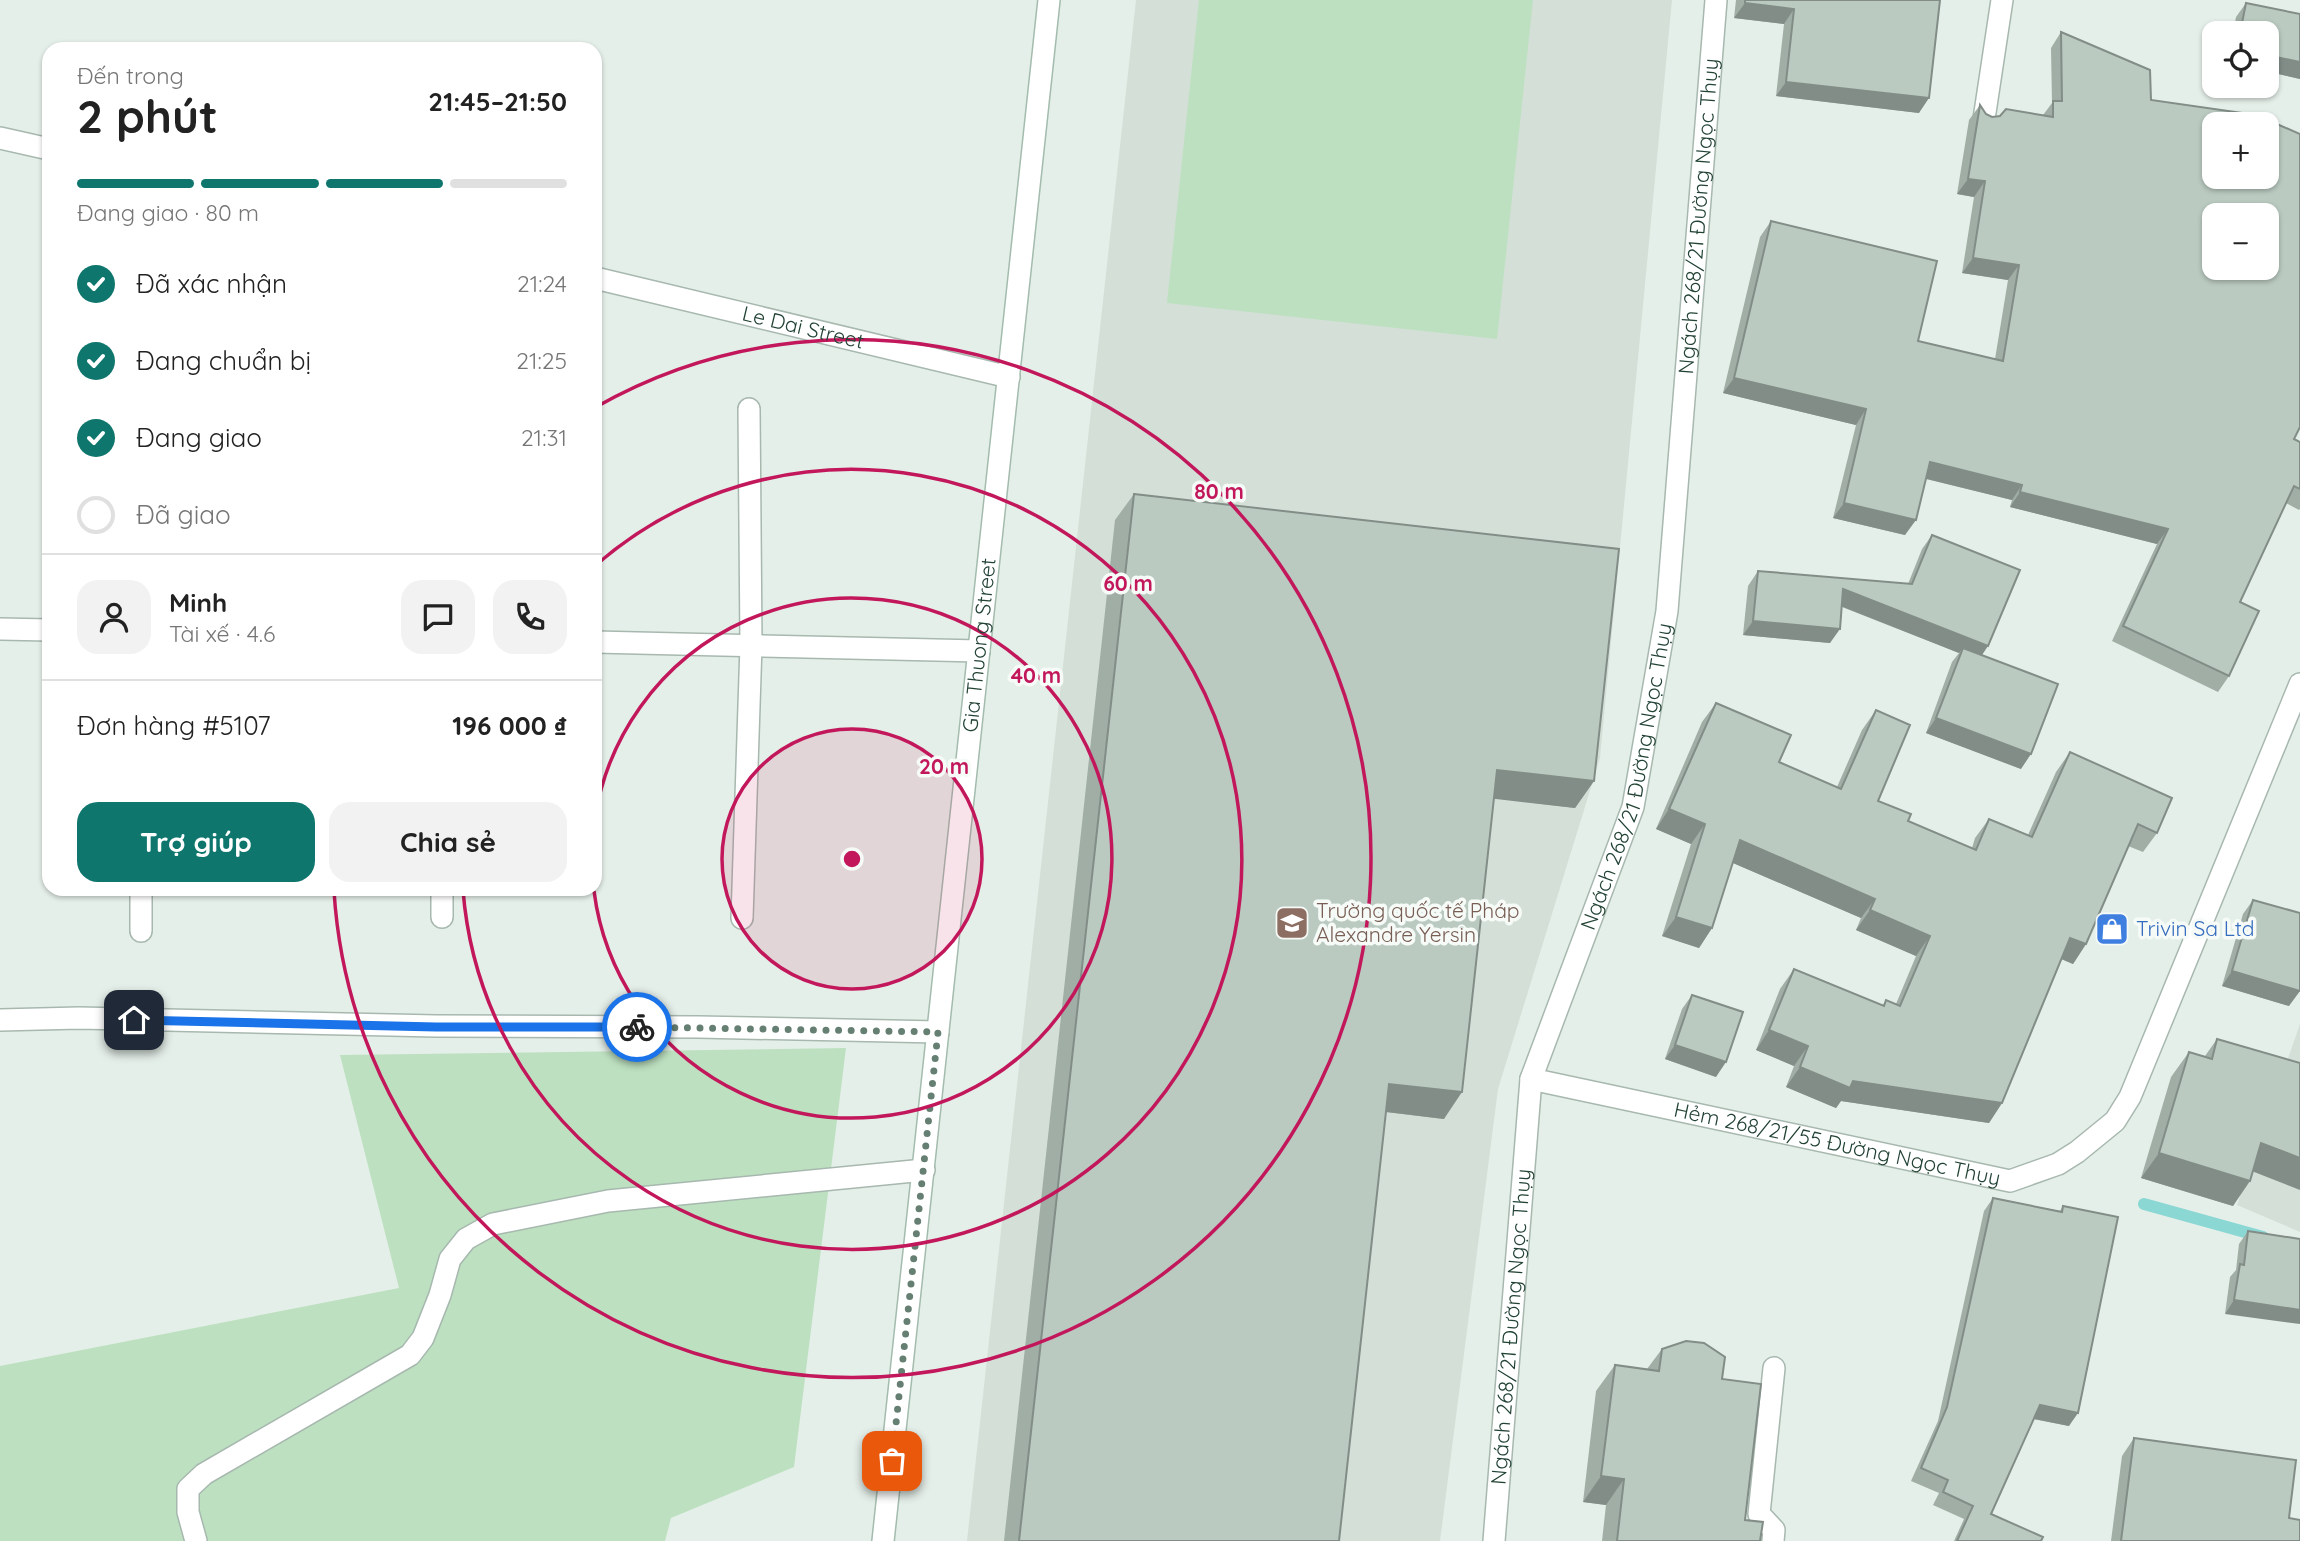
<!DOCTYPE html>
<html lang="vi">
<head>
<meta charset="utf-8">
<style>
  body { margin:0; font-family:Quicksand,sans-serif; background:#f2f2f2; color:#222; height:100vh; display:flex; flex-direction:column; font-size:26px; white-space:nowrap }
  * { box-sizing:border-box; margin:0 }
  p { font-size:23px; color:#767676 }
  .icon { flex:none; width:38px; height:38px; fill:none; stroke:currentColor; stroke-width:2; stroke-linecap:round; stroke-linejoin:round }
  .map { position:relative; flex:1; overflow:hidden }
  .drawer { position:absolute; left:42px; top:42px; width:560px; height:854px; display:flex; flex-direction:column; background:#fff; border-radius:21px; box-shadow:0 2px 5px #0004 }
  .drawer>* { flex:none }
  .buttons { position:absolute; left:2202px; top:21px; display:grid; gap:14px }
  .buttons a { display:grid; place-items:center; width:77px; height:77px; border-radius:14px; background:#fff; box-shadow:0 2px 5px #0004; font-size:35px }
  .pin { position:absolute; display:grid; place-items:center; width:60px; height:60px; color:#fff; margin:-30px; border-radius:14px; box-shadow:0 4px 10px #0006 }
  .courier { position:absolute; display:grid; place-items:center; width:70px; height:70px; margin:-35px; border:5px solid #1a73e8; border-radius:50%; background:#fff; color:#222; box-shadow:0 2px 9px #0007 }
  .headline em { font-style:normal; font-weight:700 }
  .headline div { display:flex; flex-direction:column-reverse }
  .headline { display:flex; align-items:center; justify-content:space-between; height:119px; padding:0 35px }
  h1 { font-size:46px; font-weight:700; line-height:52px }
  .bar { display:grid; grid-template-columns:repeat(4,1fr); gap:10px 7px; align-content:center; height:84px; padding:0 35px }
  .bar i { height:9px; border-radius:5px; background:#e0e0e0 }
  .bar .current { background:#0f766e }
  .bar p { grid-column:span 4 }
  .line { display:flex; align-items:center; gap:18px; padding:0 35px; border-top:2px solid #e0e0e0 }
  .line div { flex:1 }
  .round { display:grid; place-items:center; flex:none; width:74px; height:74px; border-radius:21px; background:#f2f2f2 }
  ol { padding:0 35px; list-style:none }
  li { display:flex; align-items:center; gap:21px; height:77px }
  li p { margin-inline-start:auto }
  li .icon { padding:7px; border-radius:50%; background:#0f766e; color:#fff; stroke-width:4 }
  li:last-child { color:#767676 }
  li i { width:38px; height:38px; border:4px solid #e0e0e0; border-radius:50% }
  .cta { display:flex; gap:14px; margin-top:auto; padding:14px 35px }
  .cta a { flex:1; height:80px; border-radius:21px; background:#0f766e; color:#fff; font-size:28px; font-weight:700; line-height:80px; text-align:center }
  .cta a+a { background:#f2f2f2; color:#222 }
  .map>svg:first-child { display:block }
</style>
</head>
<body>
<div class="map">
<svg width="2300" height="1541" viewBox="0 0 2300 1541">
  <rect width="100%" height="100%" fill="#e5efe9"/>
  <g fill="#d3dfd7">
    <polygon points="1136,0 1672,0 1600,758 1498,1089 1440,1541 967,1541"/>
    <polygon points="2300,1024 2300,1232 2237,1205"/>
  </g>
  <g fill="#bde1c0">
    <polygon points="1199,0 1533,0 1497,339 1167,303"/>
    <polygon points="846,1048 794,1467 671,1518 665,1541 0,1541 0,1366 399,1288 340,1055"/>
  </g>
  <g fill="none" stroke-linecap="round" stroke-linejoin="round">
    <polyline stroke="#8ad7d4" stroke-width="12" points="2144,1204 2263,1237"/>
    <defs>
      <g id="lane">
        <polyline points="1984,119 2002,0"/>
        <polyline points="0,629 49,630"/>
        <polyline points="595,642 979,651"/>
        <polyline points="141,889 141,931"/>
        <polyline points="442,889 442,917"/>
        <polyline points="742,918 751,645 749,409"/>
        <polyline points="196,1541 188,1512 188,1489 204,1474 410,1355 423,1338 440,1295 450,1259 466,1239 493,1224 608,1201 924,1170"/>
        <polyline points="1773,1541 1774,1530 1759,1514 1774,1368"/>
      </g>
      <g id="street">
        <polyline points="0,138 49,149"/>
        <path id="s1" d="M595,278L1009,377"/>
        <polyline points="0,1020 79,1018 436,1026 698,1027 938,1032"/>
        <path id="s2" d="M1531,1079L2010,1181L2058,1164L2077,1152L2115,1121L2130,1097L2300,684"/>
        <path id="s3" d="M1494,1541L1531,1079L1633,807L1667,611L1716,0"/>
      </g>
      <g id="secondary">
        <path id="s4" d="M883,1541L1049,0"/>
      </g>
    </defs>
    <use href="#lane" stroke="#a7b8af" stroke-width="24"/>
    <use href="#street" stroke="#a7b8af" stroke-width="24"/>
    <use href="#secondary" stroke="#a3bcae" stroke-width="24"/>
    <use href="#lane" stroke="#fff" stroke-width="21"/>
    <use href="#street" stroke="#fff" stroke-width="21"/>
    <use href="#secondary" stroke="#fff" stroke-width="21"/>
  </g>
  <g fill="#a0aea6">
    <polygon points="1736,0 1940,0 1919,113 1776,96 1784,24 1734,18"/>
    <polygon points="2246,3 2300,14 2300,79 2266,71 2266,33 2233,33 2236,17"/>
    <polygon points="2061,32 2151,100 2294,439 2300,442 2300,509 2299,510 2286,503 2240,602 2229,676 2218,692 2112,641 2157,544 2010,507 2012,500 1926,479 1905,535 1833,518 1856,425 1723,393 1760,237 1771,221 1918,341 1995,359 2008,280 1962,273 1974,197 1957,194 1969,120 1980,105 1986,114 1992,117 2043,115 2052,103 2051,48"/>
    <polygon points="1134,494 1594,781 1575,808 1494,798 1444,1119 1386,1112 1339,1541 1004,1541 1115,520"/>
    <polygon points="1932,535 1982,655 2021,769 1926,733 1952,662 1959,653 1842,607 1830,643 1743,635 1748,586 1758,571 1908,584 1922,549"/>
    <polygon points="1716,703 1779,762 1837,787 1862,730 1876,710 1878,801 1908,821 1972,848 1975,838 1989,819 2028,835 2056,772 2070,752 2157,833 2143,852 2128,846 2086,944 2073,964 2061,959 2002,1103 1989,1123 1841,1101 1836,1108 1786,1087 1794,1066 1756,1050 1780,989 1794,969 1882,1006 1886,1000 1896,1004 1916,956 1856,930 1861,918 1733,863 1712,928 1699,948 1662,936 1691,844 1656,829 1702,722"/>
    <polygon points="2253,900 2289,1006 2222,986 2243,914"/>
    <polygon points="1692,995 1716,1077 1665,1059 1682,1009"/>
    <polygon points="2217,1039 2253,1171 2233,1206 2141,1178 2171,1077 2189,1052 2205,1056"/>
    <polygon points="1993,1198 2060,1211 2063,1206 2069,1426 2033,1419 1991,1514 2041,1541 1954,1541 1964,1519 1933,1505 1939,1493 1911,1481 1938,1421 1984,1211"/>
    <polygon points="2248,1231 2300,1239 2225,1314 2230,1277 2236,1270 2239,1244"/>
    <polygon points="1662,1349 1722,1379 1745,1520 1760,1541 1602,1541 1606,1505 1583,1502 1596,1391 1615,1365 1647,1369"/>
    <polygon points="2134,1438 2289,1518 2300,1541 2111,1541 2122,1456"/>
  </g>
  <g fill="#828d87">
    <polygon points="1745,3 1794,9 1784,24 1734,18"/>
    <polygon points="2266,55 2300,62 2300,79 2266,71"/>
    <polygon points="1786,82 1929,98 1919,113 1776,96"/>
    <polygon points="1968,179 1985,181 1974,197 1957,194"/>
    <polygon points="1973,258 2019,265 2008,280 1962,273"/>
    <polygon points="1734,378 1866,409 1856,425 1723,393"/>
    <polygon points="1930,462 2022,485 2012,500 1919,477"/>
    <polygon points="2020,492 2168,529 2157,544 2010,507"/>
    <polygon points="1844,503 1916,520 1905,535 1833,518"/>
    <polygon points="1843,589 1988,646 1978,661 1963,648 1959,653 1833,603"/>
    <polygon points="1753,621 1840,629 1830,643 1743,635"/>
    <polygon points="1936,718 2031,754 2021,769 1926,733"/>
    <polygon points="1497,770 1594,781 1575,808 1479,797"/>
    <polygon points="1669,809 1705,824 1691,844 1656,829"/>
    <polygon points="1740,840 1875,899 1861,918 1726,860"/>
    <polygon points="1870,910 1930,936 1916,956 1856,930"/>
    <polygon points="1676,917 1712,928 1699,948 1662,936"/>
    <polygon points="2070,938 2086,944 2073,964 2057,957"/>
    <polygon points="2232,971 2300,991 2289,1006 2222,986"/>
    <polygon points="1769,1030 1808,1046 1794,1066 1756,1050"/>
    <polygon points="1675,1045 1726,1062 1716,1077 1665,1059"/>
    <polygon points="1800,1067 1853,1081 2002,1103 1989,1123 1841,1101 1836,1108 1786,1087"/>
    <polygon points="1389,1084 1462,1092 1444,1119 1370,1110"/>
    <polygon points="2261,1143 2300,1158 2300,1190 2244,1168"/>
    <polygon points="2159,1153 2250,1181 2233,1206 2141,1178"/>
    <polygon points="2234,1300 2300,1310 2300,1324 2225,1314"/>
    <polygon points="2040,1405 2078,1413 2069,1426 2030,1418"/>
    <polygon points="1601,1476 1624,1479 1606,1505 1583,1502"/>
  </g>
  <g fill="#bacac1" stroke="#828d87" stroke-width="2" fill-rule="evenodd">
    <polygon points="1745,0 1940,0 1929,98 1786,82 1794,9 1745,3"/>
    <polygon points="2246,3 2300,14 2300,62 2266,55 2266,33 2240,33"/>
    <path d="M2061,32L2150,70L2151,100L2256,115L2300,134V427L2294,439L2300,442V489L2294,486L2240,602L2259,611L2229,676L2123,626L2168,529L2020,492L2022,485L1930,462L1916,520L1844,503L1866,409L1734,378L1771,221L1937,261L1918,341L2003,361L2019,265L1973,258L1985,181L1968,179L1980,105L1986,114L1992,117L2000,116L2006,109L2053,117V101H2062ZM2214,124H2266V177H2214ZM2214,215H2266V268H2214Z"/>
    <polygon points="1134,494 1619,549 1594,781 1497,770 1462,1092 1389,1084 1339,1541 1019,1541"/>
    <polygon points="1932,535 2020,570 1988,646 1843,589 1840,629 1753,621 1758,571 1912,584"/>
    <polygon points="1963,648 2058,684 2031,754 1936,718"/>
    <polygon points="1716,703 1791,735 1779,762 1841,789 1876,710 1910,725 1878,801 1911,814 1908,821 1976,850 1989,819 2032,837 2070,752 2172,798 2157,833 2138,824 2086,944 2070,938 2002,1103 1853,1081 1850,1088 1800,1067 1808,1046 1769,1030 1794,969 1884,1006 1886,1000 1900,1006 1930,936 1870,910 1875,899 1740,840 1712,928 1676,917 1705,824 1669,809"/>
    <polygon points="2253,900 2300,913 2300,991 2232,971"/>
    <polygon points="1692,995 1743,1012 1726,1062 1675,1045"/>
    <polygon points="2217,1039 2300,1063 2300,1158 2261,1143 2250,1181 2159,1153 2189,1052 2212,1059"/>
    <polygon points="1993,1198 2062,1212 2063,1206 2118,1217 2078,1413 2040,1405 1991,1514 2043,1537 2041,1541 1957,1541 1973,1506 1943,1492 1948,1480 1921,1468 1947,1407"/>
    <polygon points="2248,1231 2300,1239 2300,1310 2234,1300 2240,1264 2244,1265"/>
    <polygon points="1686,1341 1704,1343 1725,1357 1722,1379 1761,1384 1745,1520 1763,1522 1760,1541 1617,1541 1624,1479 1601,1476 1615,1365 1659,1371 1662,1349"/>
    <polygon points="2134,1438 2296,1460 2289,1518 2300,1520 2300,1541 2121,1541"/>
  </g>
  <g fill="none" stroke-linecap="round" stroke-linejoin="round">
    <polyline stroke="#667f73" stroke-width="7" stroke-dasharray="0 12.6" points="637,1027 938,1032 892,1461"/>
    <polyline stroke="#1a73e8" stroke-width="9" points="134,1020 436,1027 637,1027"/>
  </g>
  <circle cx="852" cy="859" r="130" fill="#c2185b" fill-opacity=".12"/>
  <g fill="none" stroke="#c2185b" stroke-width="3.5">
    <circle cx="852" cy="859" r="130"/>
    <path d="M595 818A260 260 0 1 1 594 891"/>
    <path d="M596 565A390 390 0 1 1 463 890"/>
    <path d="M596 407A519 519 0 1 1 334 891"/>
  </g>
  <defs>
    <symbol id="school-square" viewBox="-11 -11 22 22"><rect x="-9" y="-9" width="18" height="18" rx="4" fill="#8d6e63" stroke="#f6fbf8"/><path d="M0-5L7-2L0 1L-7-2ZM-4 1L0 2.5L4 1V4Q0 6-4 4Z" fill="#fff"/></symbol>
    <symbol id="shop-square" viewBox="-11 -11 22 22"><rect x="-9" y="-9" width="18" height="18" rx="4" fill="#3f7fe0" stroke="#f6fbf8"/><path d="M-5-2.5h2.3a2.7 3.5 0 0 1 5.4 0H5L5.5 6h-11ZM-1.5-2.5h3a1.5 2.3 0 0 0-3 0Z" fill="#fff"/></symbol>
  </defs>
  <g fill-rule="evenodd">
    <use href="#school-square" x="1273" y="904" width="38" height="38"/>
    <use href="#shop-square" x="2093" y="910" width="38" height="38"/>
  </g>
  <g text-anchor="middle" stroke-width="7" stroke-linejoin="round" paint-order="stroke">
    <g font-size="21" fill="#224334" stroke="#f6fbf8">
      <text dy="7" stroke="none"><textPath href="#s3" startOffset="1349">Ngách 268/21 Đường Ngọc Thụy</textPath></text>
      <text dy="7" stroke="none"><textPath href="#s1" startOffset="214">Le Dai Street</textPath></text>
      <text dy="7" stroke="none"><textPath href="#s4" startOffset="901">Gia Thuong Street</textPath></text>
      <text dy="7" stroke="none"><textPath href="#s3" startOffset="782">Ngách 268/21 Đường Ngọc Thụy</textPath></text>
      <text dy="7" stroke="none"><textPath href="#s2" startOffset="313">Hẻm 268/21/55 Đường Ngọc Thụy</textPath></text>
      <text dy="7" stroke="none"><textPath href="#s3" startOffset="215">Ngách 268/21 Đường Ngọc Thụy</textPath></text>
    </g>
    <g font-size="21" fill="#785e54" stroke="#f6fbf8" text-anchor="start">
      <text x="1316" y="918">Trường quốc tế Pháp<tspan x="1316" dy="24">Alexandre Yersin</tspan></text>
    </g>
    <g font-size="21" fill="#366cbe" stroke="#f6fbf8" text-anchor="start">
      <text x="2136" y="936">Trivin Sa Ltd</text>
    </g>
  </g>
  <circle cx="852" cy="859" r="10" fill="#c2185b" stroke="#f6fbf8" stroke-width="3.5"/>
  <g font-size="21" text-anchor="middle" font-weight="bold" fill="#c2185b" stroke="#f6fbf8" stroke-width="7" stroke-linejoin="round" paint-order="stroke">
    <text x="1219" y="499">80 m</text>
    <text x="1128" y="591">60 m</text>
    <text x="1036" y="683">40 m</text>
    <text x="944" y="774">20 m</text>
  </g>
</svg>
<div class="buttons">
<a><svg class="icon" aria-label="locate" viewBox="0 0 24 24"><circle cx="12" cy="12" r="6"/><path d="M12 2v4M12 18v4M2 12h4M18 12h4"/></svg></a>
<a>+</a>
<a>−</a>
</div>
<div class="pin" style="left:892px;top:1461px;background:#ea580c"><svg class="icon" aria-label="bag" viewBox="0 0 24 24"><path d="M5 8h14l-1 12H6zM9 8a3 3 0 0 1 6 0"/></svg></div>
<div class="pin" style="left:134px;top:1020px;background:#1f2937"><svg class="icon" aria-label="home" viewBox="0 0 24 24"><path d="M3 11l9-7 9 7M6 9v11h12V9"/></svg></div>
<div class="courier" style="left:637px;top:1027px"><svg class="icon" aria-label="bike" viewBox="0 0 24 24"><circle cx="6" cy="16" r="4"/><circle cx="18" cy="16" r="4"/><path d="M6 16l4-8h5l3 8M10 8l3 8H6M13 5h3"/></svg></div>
<section class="drawer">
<div class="headline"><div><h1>2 phút</h1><p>Đến trong</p></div><em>21:45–21:50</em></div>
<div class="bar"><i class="current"></i><i class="current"></i><i class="current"></i><i></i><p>Đang giao · 80 m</p></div>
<ol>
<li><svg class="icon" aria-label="check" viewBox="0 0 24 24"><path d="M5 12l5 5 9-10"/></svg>Đã xác nhận<p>21:24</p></li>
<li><svg class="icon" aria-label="check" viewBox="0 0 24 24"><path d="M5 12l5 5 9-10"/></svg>Đang chuẩn bị<p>21:25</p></li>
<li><svg class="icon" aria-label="check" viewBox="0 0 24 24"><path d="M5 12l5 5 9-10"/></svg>Đang giao<p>21:31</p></li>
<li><i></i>Đã giao</li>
</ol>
<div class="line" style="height:126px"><a class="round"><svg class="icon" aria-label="person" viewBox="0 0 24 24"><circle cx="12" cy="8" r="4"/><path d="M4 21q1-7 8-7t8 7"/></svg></a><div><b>Minh</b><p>Tài xế · 4.6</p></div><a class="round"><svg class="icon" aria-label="chat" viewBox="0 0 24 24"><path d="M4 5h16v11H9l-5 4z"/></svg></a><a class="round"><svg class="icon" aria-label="phone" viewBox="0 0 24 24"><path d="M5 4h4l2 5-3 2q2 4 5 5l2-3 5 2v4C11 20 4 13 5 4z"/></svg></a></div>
<div class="line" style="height:91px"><div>Đơn hàng #5107</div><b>196 000 ₫</b></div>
<div class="cta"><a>Trợ giúp</a><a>Chia sẻ</a></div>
</section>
</div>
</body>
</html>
